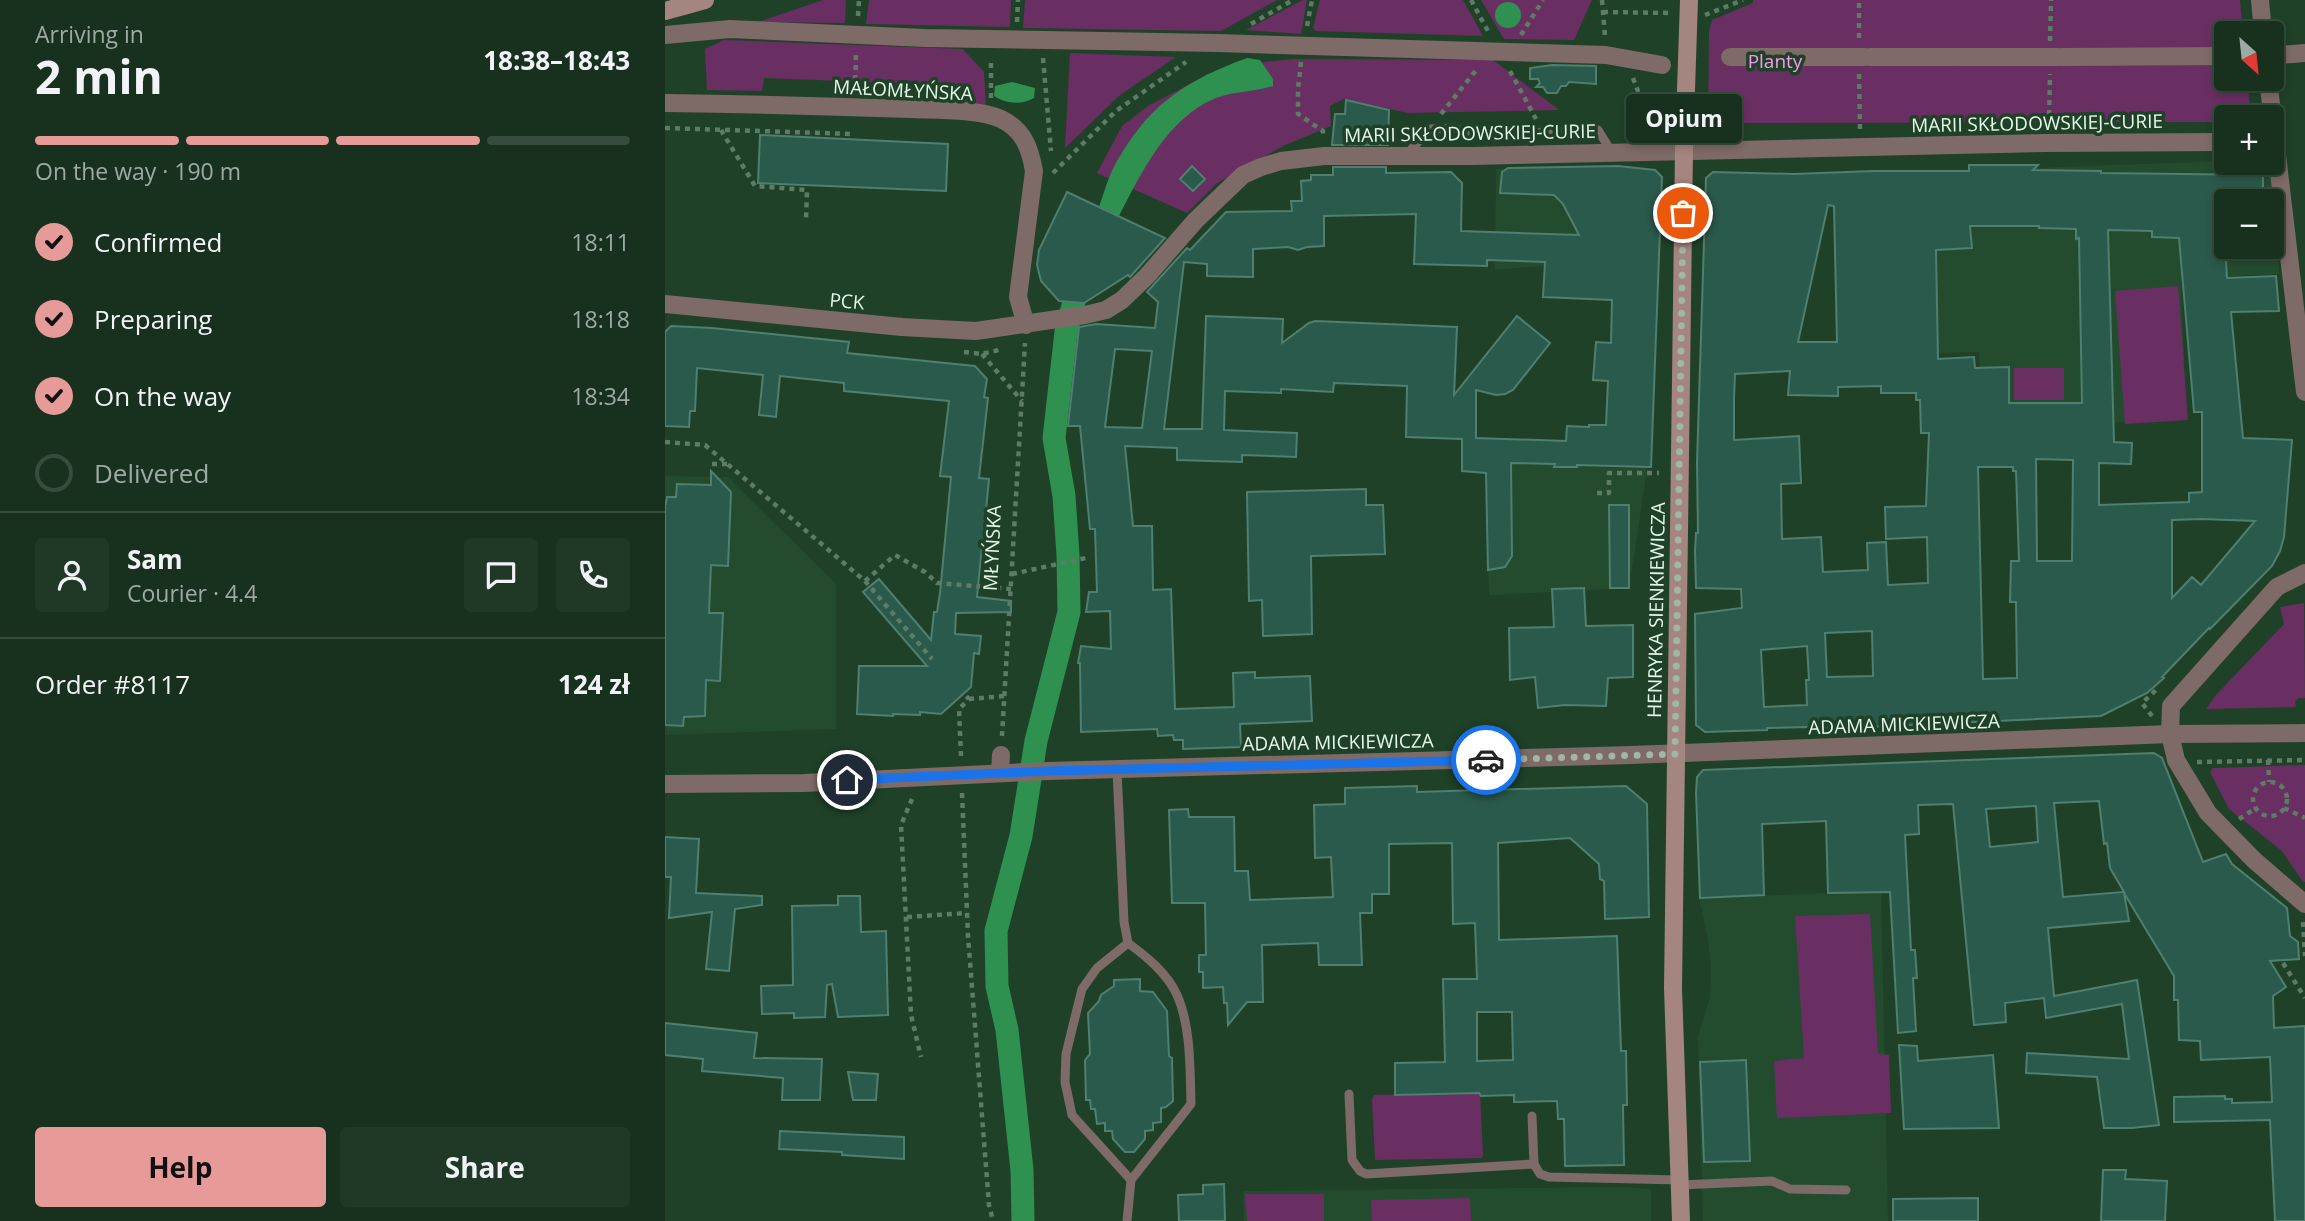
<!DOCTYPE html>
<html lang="en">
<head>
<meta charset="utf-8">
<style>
  body { margin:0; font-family:"Open Sans",sans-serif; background:#203927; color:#f1f3f6; height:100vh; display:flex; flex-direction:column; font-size:26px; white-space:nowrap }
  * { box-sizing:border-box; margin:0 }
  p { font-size:23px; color:#9ea9a4 }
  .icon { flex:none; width:38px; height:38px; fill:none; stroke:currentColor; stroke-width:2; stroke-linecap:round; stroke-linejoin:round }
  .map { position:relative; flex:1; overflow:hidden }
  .drawer { display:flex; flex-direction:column; background:#17311e; width:665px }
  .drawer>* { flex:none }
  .needle { width:46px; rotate:153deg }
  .fabs { position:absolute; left:1549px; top:21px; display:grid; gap:14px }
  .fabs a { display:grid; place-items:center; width:70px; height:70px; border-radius:7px; background:#17311e; box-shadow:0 4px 10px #0003,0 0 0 2px #364c3c; font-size:35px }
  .pin { position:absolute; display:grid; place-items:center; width:60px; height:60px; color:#fff; margin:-30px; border:4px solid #fff; border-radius:50%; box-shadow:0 2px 7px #0007 }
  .courier { position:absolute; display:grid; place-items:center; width:70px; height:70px; margin:-35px; border:5px solid #1a73e8; border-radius:50%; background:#fff; color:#222; box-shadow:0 2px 9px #0007 }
  .bubble { position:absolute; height:49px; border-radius:7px; background:#17311e; box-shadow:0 4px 10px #0003,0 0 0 2px #364c3c; font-size:23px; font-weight:700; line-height:49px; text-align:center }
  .overview em { font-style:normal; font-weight:700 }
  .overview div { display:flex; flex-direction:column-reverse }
  .overview { display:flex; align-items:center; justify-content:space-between; height:119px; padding:0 35px }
  h1 { font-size:46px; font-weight:700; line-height:52px }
  .bar { display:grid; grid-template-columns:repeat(4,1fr); gap:10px 7px; align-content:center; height:84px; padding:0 35px }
  .bar i { height:9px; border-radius:5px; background:#364c3c }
  .bar .selected { background:#e69b98 }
  .bar p { grid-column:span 4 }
  .line { display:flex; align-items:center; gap:18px; padding:0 35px; border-top:2px solid #364c3c }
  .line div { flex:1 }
  .round { display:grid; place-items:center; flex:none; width:74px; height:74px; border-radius:7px; background:#203927 }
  ol { padding:0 35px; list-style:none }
  li { display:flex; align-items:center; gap:21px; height:77px }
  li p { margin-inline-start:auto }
  li .icon { padding:7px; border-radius:50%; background:#e69b98; color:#111; stroke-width:4 }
  li:last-child { color:#9ea9a4 }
  li i { width:38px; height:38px; border:4px solid #364c3c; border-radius:50% }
  .button { display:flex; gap:14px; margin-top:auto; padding:14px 35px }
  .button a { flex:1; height:80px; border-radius:7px; background:#e69b98; color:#111; font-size:28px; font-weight:700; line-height:80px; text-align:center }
  .button a+a { background:#203927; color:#f1f3f6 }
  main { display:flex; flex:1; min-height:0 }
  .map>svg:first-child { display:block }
</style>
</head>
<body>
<main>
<section class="drawer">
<div class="overview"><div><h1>2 min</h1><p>Arriving in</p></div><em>18:38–18:43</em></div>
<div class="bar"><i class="selected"></i><i class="selected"></i><i class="selected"></i><i></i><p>On the way · 190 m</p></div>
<ol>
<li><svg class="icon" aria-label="check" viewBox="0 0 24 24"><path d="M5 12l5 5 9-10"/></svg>Confirmed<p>18:11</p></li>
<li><svg class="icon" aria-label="check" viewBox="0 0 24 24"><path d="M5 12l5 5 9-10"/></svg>Preparing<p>18:18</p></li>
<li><svg class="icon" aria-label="check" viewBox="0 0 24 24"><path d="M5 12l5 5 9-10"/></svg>On the way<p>18:34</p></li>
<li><i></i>Delivered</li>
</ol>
<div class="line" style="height:126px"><a class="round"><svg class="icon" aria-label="person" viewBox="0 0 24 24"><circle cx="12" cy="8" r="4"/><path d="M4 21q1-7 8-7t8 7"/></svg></a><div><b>Sam</b><p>Courier · 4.4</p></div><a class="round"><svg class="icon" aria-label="chat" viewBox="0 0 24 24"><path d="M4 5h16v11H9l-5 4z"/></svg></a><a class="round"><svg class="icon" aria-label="phone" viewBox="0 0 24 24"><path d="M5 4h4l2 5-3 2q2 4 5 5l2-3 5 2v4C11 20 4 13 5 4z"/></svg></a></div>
<div class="line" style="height:91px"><div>Order #8117</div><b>124 zł</b></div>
<div class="button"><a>Help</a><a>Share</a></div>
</section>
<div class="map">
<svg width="1640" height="1221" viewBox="0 0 1640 1221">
  <rect width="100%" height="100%" fill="#1f4128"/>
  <g fill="#234c2f" fill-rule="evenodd">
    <path d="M1610,160L1614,274L1516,278L1521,420L1316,427L1314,352L1272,353L1267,212L1370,209L1369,168L1561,161L1606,163ZM1561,201H1606V247H1561Z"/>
    <polygon points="939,167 934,261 830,270 831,169"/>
    <polygon points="820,439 986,444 964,588 824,595"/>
    <polygon points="0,476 63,477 171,584 171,729 0,735"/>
    <polygon points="1216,891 1223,1221 1038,1221 1033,1037 1045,997 1046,968 1043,939 1034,898"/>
    <polygon points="957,1187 986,1189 986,1221 579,1221 578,1191"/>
  </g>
  <g fill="#692f63">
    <polygon points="158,0 181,0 180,23 93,22"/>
    <polygon points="204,0 346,0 345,27 201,24"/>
    <polygon points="360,0 612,0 556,31 358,28"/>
    <polygon points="638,0 642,0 636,34 581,30"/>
    <polygon points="655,0 798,0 818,36 651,31 648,28"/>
    <polygon points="816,0 927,0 909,40 839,39"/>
    <polygon points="1088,0 1575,0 1578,33 1561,33 1561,79 1582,79 1586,117 1561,117 1561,122 1067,123 1066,138 1043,137 1044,31 1047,20 1088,3"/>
    <polygon points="59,40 298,49 319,72 321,106 282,99 282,85 99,78 97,91 42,90 40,49"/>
    <polygon points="405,53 511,57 455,95 400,148"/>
    <polygon points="628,59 828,60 894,110 743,113 679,99 665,106 666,126 618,146 552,183 522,213 432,173 457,126 483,106 523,85 571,65"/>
    <polygon points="1513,286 1523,420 1460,424 1450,291"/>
    <rect x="1349" y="368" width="50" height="32"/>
    <polygon points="1639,603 1640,698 1634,698 1630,701 1631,707 1541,709 1550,696 1619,624 1615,607"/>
    <polygon points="1640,765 1640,882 1638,882 1617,851 1564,809 1545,772 1548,768"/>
    <polygon points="1205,914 1213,1054 1224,1055 1226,1113 1112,1118 1109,1061 1139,1058 1130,916"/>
    <polygon points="815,1093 818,1155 817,1158 710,1160 707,1099 709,1095"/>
    <polygon points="580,1194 659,1194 659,1221 582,1221"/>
    <polygon points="805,1198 806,1221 707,1221 706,1200"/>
  </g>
  <g fill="#2e9150">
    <circle cx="843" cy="15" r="13"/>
    <path d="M582,58L595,60L608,79V86C590,92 570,91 551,98C503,117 476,173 454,216L434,207C440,190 445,171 455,156C488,101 523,80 582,58Z"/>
    <path d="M347,82L370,88L369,98C357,105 341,104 329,96L330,86Z"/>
  </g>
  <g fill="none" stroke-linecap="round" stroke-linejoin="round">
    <polyline stroke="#2e9150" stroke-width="23" points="358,1221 357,1170 342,1030 332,986 331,931 356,836 371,741 404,612 403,555 399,496 389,438 401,332 409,302"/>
  </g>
  <g fill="#2a5a4b" stroke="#4f7f6f" stroke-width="2" fill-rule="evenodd">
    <polygon points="887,65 931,66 931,84 904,82 901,86 896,86 892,93 882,93 878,87 871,87 875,83 873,79 865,79 865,68"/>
    <polygon points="681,100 724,110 723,145 667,145 670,114 680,114"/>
    <polygon points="95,135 283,144 281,191 93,183"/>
    <path d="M1304,165H1373L1368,170L1436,171V173L1598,175V201H1561V259L1562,278L1611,276L1614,311L1566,312L1578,438L1627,440L1619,537L1615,551L1607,566L1545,629L1544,628L1497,677L1499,678L1482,693L1436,716L1164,729V728H1143V727L1102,728V730L1040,732L1031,725L1030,614L1077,608L1076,589L1031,588L1030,550L1031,533H1033L1032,462L1041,178L1048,172L1129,174L1209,171H1304ZM1163,205L1169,206L1172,342H1133ZM1305,226H1374V228L1411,229V239L1414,238L1417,403H1344V367L1310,368L1309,357L1273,359L1271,250L1307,248ZM1443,230L1487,231V237L1514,238L1529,412H1537V492L1524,493V502L1434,505V463L1466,464L1467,443L1449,442ZM1125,371L1123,395L1173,396V387L1216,386V393H1251V400H1255L1256,433H1264L1261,506L1220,507L1221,539L1262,537L1263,583L1223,585L1221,542L1202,543L1203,570L1158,572L1156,537L1117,539L1116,484L1136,483L1134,436L1069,440V398L1070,374ZM1371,459L1408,460L1407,561H1372ZM1313,467H1348V471H1351L1354,561H1346L1345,602H1351L1352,678L1318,679ZM1537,519L1590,521L1536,585L1527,577L1507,598V520ZM1207,631L1208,676L1162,677L1160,633ZM1142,646L1144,680H1141L1142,705L1099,707L1096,650Z"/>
    <polygon points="527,166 540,179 528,191 515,179"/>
    <path d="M953,166L990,170L997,177L986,467L912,465V467H889L890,464L846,463L847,556L840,567L823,570L821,473L797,471V439L741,437L742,386L669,383L668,392L616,389V393L560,391L559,430L632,433L631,457L577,455V462L512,460V448L460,446L468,526H487L488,590L506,589L510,709L569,707L568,673L590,672V678L645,676L647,721L575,724L576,747L518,749V740H509L508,735L493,736L492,729L416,732L415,663H413L416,646L446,649L445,611L421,612L424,592H432L430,529H425L415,426H403L414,327L431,324L490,328L493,302L482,292L522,248L525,250L561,212L627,211L626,201H637L636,181L646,180V175H668V167H721V173L786,172L797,183L796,231L914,235L898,204L889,195L835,193L837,172L843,168ZM751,214L749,264L822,266V260L880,262L878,297L947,300L946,343L931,342L928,380L943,381L941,425H924V427L902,426L901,441L811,438V390L831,395L840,394L848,390L885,343L852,316L789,395L792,327L650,321L644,323L617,343L618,319L541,316L537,429H499L519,262L542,264V276L588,277V249L623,247L633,250L642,247L659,246V216ZM450,349L487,351L477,428L440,427Z"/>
    <polygon points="402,192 500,238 465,277 463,275 419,303 394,301 376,281 372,265 374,250"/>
    <polygon points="6,326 47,328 184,342 182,353 310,366 322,379 319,397 323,398 314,478 324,479 321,510 325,510 321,546 317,545 312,597 346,601 346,612 291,613 290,634 316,636 314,654 309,653 306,687 276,714 255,712 255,715 228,714 228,716 192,714 194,666 262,666 198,592 214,579 266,640 269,612 272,612 275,593 286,477 275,476 284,401 179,391 179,383 115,376 111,417 94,415 98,375 32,368 30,411 25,411 24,427 0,426 0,332"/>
    <polygon points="46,471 66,492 63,566 46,565 44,613 58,613 55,681 41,680 40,716 19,717 18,726 0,725 0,507 2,497 11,497 12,484 46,485"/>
    <polygon points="701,489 701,505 718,505 720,554 646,556 647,634 598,636 597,600 584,601 582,492"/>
    <polygon points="944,505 964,505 964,588 945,588"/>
    <polygon points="919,588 921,626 968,625 968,677 943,678 941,706 900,705 873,708 870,677 845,680 844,628 889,627 887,589"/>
    <path d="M1489,753L1497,758L1538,862L1561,854L1567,864L1622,908L1625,936L1633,942L1634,959L1605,961L1621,987L1608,996L1609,1028L1640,1026V1221H1610L1605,1120L1509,1122V1097L1560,1096V1099H1567V1103L1607,1102L1605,1057L1536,1060L1535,1041L1514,1040L1513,1000H1509V976L1459,893L1464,921L1383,928L1389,996L1472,980L1494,1125L1467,1128H1439L1432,1077L1361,1073L1362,1053L1464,1059L1457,1004L1381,1018L1379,998L1340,1003L1341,1022L1309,1025L1288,804L1253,805L1254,834L1240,835L1246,950H1250L1252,978H1248L1251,1031L1233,1033L1225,892L1163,893L1161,821L1097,824L1099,895L1035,898L1031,793L1032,777L1038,770ZM1434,801L1439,844L1442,843L1445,868L1459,892L1398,897L1389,803ZM1371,806L1373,842L1325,847L1321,809Z"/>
    <path d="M752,786V792L961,786L982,804L984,917L940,919L939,881L935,879L934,864L905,838L833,843L834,940L952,936L956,1051H961L962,1105H958L959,1165L900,1166L899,1119H893L892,1101L849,1102V1095L816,1096L814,1093L730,1095V1063L780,1062L778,979H812L810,923L788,924L787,843L724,844V894H707V913H695L697,965H654L653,943L597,945L598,1002H582L563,1025L562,1003H559L558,987L538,988V972H534V955H541L540,903H507L504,810L523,809L524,817H569L570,871H583L585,900L668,897L666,857L650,858L649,805L680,804V788ZM812,1012H847L848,1060L812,1061Z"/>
    <polygon points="0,837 34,839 31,893 97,896 97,905 70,909 64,971 41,969 47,912 4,918 6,877 0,877"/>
    <polygon points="173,896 195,896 196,932 221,931 223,1015 173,1017 167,984 162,985 160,1017 129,1018 129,1013 97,1014 96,986 128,985 127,906 173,905"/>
    <polygon points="475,979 475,991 488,992 502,1011 504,1056 507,1058 508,1101 501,1107 496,1108 496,1122 488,1123 488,1130 480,1131 480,1139 469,1152 460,1152 448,1139 447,1131 440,1131 440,1123 432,1124 430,1109 426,1109 425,1100 421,1100 420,1060 425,1054 423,1013 434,1001 436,995 449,986 449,980"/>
    <polygon points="0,1023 92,1033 89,1058 157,1059 155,1100 117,1100 118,1078 37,1071 38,1059 0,1055"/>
    <polygon points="1234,1045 1252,1046 1253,1061 1328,1055 1334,1128 1239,1129"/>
    <polygon points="1081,1060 1085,1161 1039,1162 1035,1062"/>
    <polygon points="183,1072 213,1074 211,1100 188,1100"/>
    <polygon points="115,1131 239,1137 239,1159 177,1155 177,1152 114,1149"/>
    <polygon points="1438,1170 1461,1170 1460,1179 1502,1181 1500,1221 1436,1221"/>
    <polygon points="559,1184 560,1221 514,1221 513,1195 538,1194 538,1185"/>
    <polygon points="1313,1198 1313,1221 1228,1221 1228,1199"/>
  </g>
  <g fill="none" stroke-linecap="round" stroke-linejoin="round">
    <g stroke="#5e7b65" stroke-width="4.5" stroke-dasharray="5 5" stroke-linecap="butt">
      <polyline points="806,0 824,33"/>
      <polyline points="937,0 940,36"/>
      <polyline points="938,12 1007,13"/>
      <polyline points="1040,15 1078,0"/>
      <polyline points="193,16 194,0"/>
      <polyline points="352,22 353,0"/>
      <polyline points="586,24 628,0"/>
      <polyline points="642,26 647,0"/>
      <polyline points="856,35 878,0"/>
      <polyline points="1194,38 1194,0"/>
      <polyline points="1385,41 1386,0"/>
      <polyline points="378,58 386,151"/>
      <polyline points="636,62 633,89 633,114 658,131 658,138"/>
      <polyline points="845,71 871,119"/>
      <polyline points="1194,74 1195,129"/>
      <polyline points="968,78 989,134"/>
      <polyline points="190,90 191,53"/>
      <polyline points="326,98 326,58"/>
      <polyline points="776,114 812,69"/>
      <polyline points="1380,121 1384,121 1385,74"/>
      <polyline points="0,128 188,134"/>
      <polyline points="56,130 90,186 142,190 141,220"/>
      <polyline points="388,173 451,111 521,62"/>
      <polyline points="299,352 317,354 338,349"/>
      <polyline points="317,354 357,401"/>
      <polyline points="0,442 40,445 200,581 267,659"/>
      <polyline points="47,464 62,464"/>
      <polyline points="932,493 944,493 944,473 994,473"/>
      <polyline points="347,574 421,558"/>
      <polyline points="200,581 230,555 260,572 272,583 346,589"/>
      <polyline points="304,699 340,696"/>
      <polyline points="1487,716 1477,703 1492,689"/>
      <polyline points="337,736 360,343"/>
      <polyline points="296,756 294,709 304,699 299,694"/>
      <polyline points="1603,760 1604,782"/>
      <polyline points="1532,762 1640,760"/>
      <circle cx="1605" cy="799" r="17"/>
      <polyline points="297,793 303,936 324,1205 328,1221"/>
      <polyline points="247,799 236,825 246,1015 256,1057"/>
      <polyline points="1619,808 1640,818"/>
      <polyline points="1574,819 1591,808"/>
      <polyline points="242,917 302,913"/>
      <polyline points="1638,922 1640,956"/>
      <polyline points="1618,963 1640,998"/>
    </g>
    <g stroke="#7e6a66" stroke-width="9">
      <polyline points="742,154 765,129 790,128 806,135 933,130 946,151"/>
      <path d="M452,770L459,922L463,943C482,957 502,973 512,995C526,1026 525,1070 526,1104L466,1180L462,1221"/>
      <polyline points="463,943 432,968 417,989 401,1054 400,1082 407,1115 466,1180"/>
      <polyline points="684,1094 687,1160 695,1171 701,1174 869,1164 875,1174 884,1177 1015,1180"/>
      <polyline points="867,1116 869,1164"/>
      <polyline points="1015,1185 1107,1181 1125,1189 1181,1190"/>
    </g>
    <g stroke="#7e6a66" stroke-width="18">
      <polyline points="1595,0 1598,33"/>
      <polyline points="0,35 65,29 260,38 552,43 941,55 997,65"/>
      <polyline points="1614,55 1640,53"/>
      <polyline points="1065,57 1200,57"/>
      <polyline points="1205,57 1290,57"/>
      <polyline points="1292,57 1393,57"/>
      <polyline points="1397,57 1561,56"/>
      <polyline points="1603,79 1640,392"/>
      <path d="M0,103C82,104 164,106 246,109C271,110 314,109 336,119C358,129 365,148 369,171L353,297L361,325"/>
      <polyline points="0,304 237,327 311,331 420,315 441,310 457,300 482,276 531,220 578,175 596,167 616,161 659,156 807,156 1381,143 1561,142"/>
      <polyline points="1640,573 1612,587 1506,706 1505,734 1511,760 1543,813 1589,860 1640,904"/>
      <polyline points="335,773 336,755"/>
      <polyline points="0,784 139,783 383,771 966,755 1505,734 1640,733"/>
    </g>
    <g stroke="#a5857f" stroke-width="18">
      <polyline points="0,11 40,0"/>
      <polyline points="1016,1221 1008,988 1019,150 1024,0"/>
    </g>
  </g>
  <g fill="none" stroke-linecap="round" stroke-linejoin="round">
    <polyline stroke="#9fb7a4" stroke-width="7" stroke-dasharray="0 12.6" points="821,760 1010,754 1018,213"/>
    <polyline stroke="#1a73e8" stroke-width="9" points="182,780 383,771 821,760"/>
  </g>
  <g text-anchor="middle" stroke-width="7" stroke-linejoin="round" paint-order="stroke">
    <g font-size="19" fill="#f997ee" stroke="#1f4128">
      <text x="1110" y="68">Planty</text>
    </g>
    <g font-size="19" fill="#e4f7e7" stroke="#1f4128">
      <text transform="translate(238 90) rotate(3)" y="7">MAŁOMŁYŃSKA</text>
      <text transform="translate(1372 123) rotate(-1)" y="7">MARII SKŁODOWSKIEJ-CURIE</text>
      <text transform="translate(805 133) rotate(-1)" y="7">MARII SKŁODOWSKIEJ-CURIE</text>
      <text transform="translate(182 301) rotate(5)" y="7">PCK</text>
      <text transform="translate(327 548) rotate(-87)" y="7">MŁYŃSKA</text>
      <text transform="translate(991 610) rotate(-89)" y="7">HENRYKA SIENKIEWICZA</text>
      <text transform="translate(1239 724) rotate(-2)" y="7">ADAMA MICKIEWICZA</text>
      <text transform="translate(673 742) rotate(-1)" y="7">ADAMA MICKIEWICZA</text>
    </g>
  </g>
</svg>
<div class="fabs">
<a><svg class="needle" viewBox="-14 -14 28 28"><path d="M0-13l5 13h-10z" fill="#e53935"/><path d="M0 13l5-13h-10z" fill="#9ea9a4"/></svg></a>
<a>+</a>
<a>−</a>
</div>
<div class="pin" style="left:1018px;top:213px;background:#ea580c"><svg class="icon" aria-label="bag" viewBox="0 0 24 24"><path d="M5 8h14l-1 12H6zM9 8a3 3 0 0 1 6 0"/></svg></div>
<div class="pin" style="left:182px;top:780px;background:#1f2937"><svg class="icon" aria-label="home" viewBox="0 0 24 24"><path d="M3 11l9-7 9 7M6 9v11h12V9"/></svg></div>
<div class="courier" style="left:821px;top:760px"><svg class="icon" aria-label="car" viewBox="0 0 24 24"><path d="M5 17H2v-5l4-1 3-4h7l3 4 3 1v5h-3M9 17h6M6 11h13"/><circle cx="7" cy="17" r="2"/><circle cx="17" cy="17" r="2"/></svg></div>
<div class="bubble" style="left:961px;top:94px;width:116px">Opium</div>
</div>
</main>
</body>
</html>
